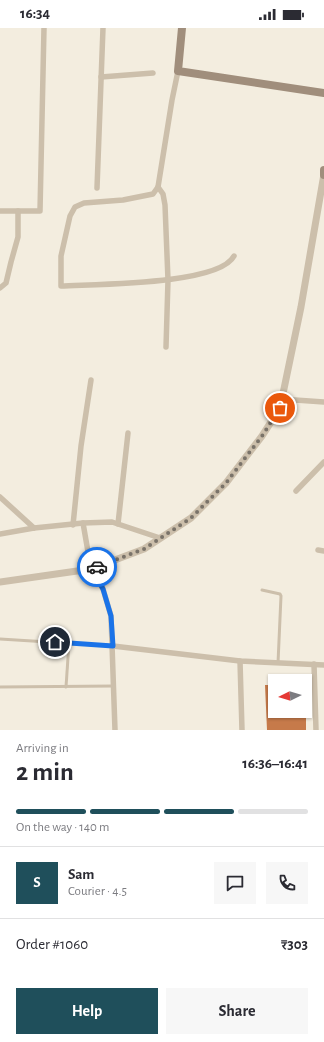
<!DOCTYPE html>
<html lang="en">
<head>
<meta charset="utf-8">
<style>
  body { margin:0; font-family:"Alegreya Sans",sans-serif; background:#f7f7f7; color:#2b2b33; height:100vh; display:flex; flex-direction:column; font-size:15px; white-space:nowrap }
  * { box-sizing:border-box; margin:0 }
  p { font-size:13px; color:#7c7c81 }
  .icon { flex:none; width:22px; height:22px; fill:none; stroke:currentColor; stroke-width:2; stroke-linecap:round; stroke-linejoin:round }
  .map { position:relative; height:702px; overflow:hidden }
  .panel { display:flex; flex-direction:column; background:#fff; flex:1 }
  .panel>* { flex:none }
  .needle { width:26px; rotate:265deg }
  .controls { position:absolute; left:268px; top:646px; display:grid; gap:8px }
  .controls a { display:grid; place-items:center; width:44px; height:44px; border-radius:0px; background:#fff; box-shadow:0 1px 3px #0004; font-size:20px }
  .pin { position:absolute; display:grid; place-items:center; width:34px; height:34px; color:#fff; margin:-17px; border:2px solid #fff; border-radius:50%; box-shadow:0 1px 4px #0007 }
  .courier { position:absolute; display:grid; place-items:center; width:40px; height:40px; margin:-20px; border:3px solid #1a73e8; border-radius:50%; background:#fff; color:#222; box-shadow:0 1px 5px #0007 }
  .head em { font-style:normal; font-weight:700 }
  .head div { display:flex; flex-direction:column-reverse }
  .head { display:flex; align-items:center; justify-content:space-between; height:68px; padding:0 16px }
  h1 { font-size:26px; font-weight:700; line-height:30px }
  .bar { display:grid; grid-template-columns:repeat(4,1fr); gap:6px 4px; align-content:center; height:48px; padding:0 16px }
  .bar i { height:5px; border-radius:3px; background:#e1e1e2 }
  .bar .on { background:#1f4f5b }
  .bar p { grid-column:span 4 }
  .line { display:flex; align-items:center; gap:10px; padding:0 16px; border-top:1px solid #e1e1e2 }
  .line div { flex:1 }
  .round { display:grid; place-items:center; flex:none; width:42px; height:42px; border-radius:0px; background:#f7f7f7 }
  .action { display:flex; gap:8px; margin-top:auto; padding:8px 16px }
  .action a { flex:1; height:46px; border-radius:0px; background:#1f4f5b; color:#fff; font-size:16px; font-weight:700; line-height:46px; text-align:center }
  .action a+a { background:#f7f7f7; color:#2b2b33 }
  .status { display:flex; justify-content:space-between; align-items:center; height:28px; padding:0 20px; background:#fff; direction:ltr }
  .status svg { height:11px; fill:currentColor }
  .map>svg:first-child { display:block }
</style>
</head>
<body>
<div class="status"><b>16:34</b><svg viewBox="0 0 49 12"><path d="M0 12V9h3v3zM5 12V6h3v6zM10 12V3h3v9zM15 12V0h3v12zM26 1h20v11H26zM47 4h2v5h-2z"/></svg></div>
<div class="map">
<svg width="324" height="702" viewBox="0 0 324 702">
  <rect width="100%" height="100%" fill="#f3eddf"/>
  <polygon fill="#c67a4a" points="265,657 275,657 275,683 306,683 306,702 267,702"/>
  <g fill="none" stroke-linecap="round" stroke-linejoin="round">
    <g stroke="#ccbfab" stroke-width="3">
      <polyline points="262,562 280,566 281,568 278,635"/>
      <polyline points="0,611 112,618"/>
      <polyline points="0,659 114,658"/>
      <polyline points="66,659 69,615"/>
    </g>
    <g stroke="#ccbfab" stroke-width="5.5">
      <path d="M178,43L172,72L158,159L153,166L123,172L84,175L75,179L70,188L61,228V258C94,256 219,257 234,228"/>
      <polyline points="101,49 153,45"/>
      <polyline points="158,159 163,166 165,177 168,252 166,319"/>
      <polyline points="97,160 103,0"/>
      <polyline points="0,183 40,183 44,0"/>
      <polyline points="0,260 6,255 11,234 18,209 18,183"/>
      <polyline points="281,371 324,374"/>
      <polyline points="296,463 324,434"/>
      <polyline points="0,469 34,500"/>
      <polyline points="83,495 91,541 103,561 111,588 115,702"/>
      <polyline points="118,496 128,405"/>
      <polyline points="73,497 81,418 91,352"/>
      <polyline points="0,506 34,500 83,495 112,494 160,510"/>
      <polyline points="318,522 324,523"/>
      <polyline points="113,618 240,633 324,637"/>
      <polyline points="240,633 242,702"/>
      <polyline points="314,636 316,702"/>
    </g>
    <polyline stroke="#ccbfab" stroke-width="7" points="0,554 91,541 144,521 191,490 226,455 262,408 280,380 301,279 324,146"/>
    <g stroke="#a08e7c" stroke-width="8">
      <polyline points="182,0 178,43 324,65"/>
      <polyline points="324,142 324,147"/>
    </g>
  </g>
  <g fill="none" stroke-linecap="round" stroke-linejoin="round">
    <polyline stroke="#7a7369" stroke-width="4" stroke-dasharray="0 7.2" points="97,539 144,521 191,490 226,455 262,408 280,380"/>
    <polyline stroke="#1a73e8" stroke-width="5" points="55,614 113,618 111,588 103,561 92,541 97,539"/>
  </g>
</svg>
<div class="controls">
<a><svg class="needle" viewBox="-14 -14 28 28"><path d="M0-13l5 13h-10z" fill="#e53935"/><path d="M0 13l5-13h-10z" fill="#7c7c81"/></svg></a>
</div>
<div class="pin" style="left:280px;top:380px;background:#ea580c"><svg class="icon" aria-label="bag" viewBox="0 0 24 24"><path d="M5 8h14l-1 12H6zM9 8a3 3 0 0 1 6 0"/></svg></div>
<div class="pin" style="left:55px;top:614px;background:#1f2937"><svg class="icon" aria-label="home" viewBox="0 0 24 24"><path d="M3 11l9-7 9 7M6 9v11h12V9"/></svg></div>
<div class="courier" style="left:97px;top:539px"><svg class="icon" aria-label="car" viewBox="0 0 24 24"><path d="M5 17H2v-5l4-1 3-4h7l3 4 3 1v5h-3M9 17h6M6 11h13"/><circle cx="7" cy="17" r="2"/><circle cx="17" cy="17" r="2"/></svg></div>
</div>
<section class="panel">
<div class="head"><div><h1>2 min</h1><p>Arriving in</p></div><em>16:36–16:41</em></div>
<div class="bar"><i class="on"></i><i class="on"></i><i class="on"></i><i></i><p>On the way · 140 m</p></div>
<div class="line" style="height:72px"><b class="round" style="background:#1f4f5b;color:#fff">S</b><div><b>Sam</b><p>Courier · 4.5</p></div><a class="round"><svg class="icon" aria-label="chat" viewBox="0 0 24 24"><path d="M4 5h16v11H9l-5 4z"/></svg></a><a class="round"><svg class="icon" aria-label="phone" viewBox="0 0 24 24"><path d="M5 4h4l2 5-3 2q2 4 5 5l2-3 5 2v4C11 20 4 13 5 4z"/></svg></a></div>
<div class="line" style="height:52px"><div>Order #1060</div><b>₹303</b></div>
<div class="action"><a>Help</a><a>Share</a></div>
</section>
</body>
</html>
